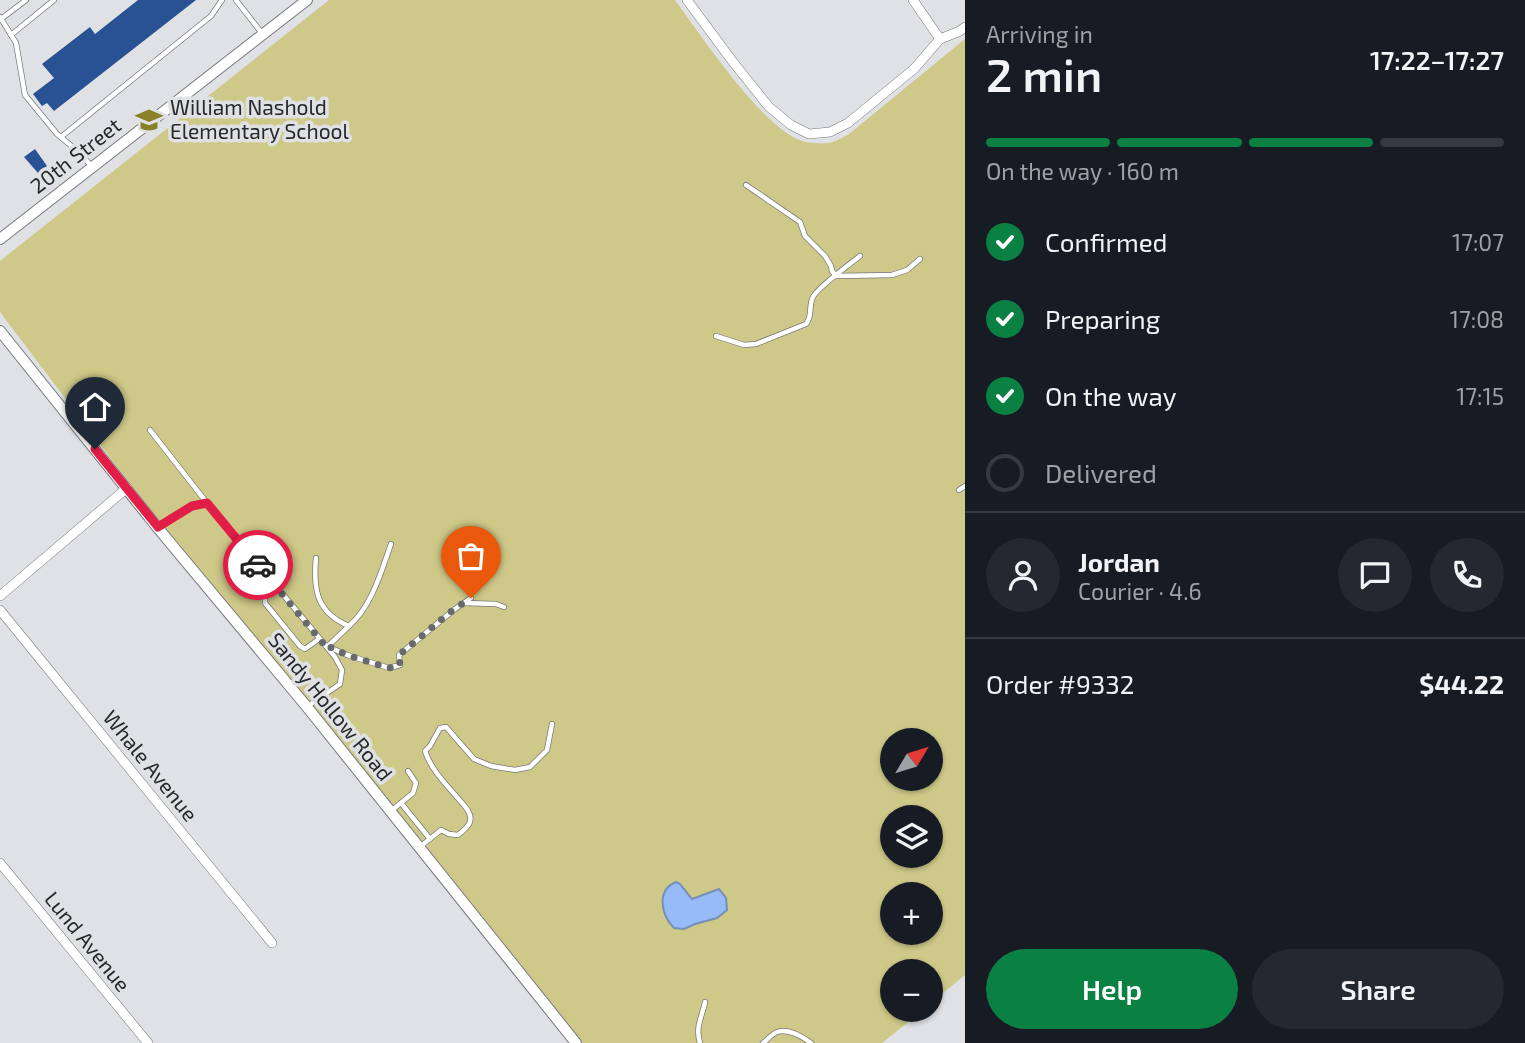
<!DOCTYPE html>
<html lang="en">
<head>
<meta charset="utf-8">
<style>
  body { margin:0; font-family:"Exo 2",sans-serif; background:#242831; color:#f1f3f6; height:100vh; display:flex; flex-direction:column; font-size:26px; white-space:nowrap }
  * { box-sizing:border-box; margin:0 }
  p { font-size:23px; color:#9ea1a6 }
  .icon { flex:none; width:38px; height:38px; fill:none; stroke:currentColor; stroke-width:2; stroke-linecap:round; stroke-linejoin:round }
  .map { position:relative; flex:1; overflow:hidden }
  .drawer { display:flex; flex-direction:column; background:#171b24; width:560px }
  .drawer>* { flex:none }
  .needle { width:46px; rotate:52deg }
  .tools { position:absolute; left:880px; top:728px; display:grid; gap:14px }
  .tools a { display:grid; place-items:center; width:63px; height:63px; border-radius:50%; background:#171b24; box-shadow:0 2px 5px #0004; font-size:35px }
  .pin { position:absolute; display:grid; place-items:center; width:60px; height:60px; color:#fff; margin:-72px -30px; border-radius:50% 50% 50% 0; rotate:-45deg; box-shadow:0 0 7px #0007 }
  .pin .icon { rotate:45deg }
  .courier { position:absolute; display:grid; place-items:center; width:70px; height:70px; margin:-35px; border:5px solid #e11d48; border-radius:50%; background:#fff; color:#222; box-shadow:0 2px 9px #0007 }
  .overview em { font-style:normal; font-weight:600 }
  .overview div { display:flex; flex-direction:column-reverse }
  .overview { display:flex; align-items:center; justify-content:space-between; height:119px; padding:0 21px }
  h1 { font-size:46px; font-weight:600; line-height:52px }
  .bar { display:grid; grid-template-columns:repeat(4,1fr); gap:10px 7px; align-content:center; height:84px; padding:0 21px }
  .bar i { height:9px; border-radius:5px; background:#363941 }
  .bar .current { background:#0b8043 }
  .bar p { grid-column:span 4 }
  .line { display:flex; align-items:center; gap:18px; padding:0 21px; border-top:2px solid #363941 }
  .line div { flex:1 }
  .round { display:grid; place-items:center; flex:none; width:74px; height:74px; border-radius:37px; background:#242831 }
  ol { padding:0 21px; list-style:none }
  li { display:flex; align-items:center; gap:21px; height:77px }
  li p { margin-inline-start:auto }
  li .icon { padding:7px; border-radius:50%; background:#0b8043; color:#fff; stroke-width:4 }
  li:last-child { color:#9ea1a6 }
  li i { width:38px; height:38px; border:4px solid #363941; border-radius:50% }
  .button { display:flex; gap:14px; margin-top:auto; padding:14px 21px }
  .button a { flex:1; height:80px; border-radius:42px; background:#0b8043; color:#fff; font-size:28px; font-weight:600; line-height:80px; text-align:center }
  .button a+a { background:#242831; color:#f1f3f6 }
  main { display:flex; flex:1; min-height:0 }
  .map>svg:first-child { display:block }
</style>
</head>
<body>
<main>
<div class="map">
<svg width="965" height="1043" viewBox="0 0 965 1043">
  <rect width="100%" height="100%" fill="#dfe1e4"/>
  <path fill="#cec988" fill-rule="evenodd" d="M329,0H675C699,33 764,130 802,141C808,143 822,144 829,143C835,142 843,137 849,134L965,39V975L931,1003V971H892V1010H923L882,1043H582L161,525L0,312V261ZM892,740H931V779H892ZM892,817H931V856H892ZM892,894H931V933H892Z"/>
  <path fill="#96bbf7" stroke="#758fb9" stroke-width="2" d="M676,882L680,884L692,899L719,889L726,898L727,910L717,918L695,924L684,929L674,928C661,915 656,890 676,882Z"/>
  <g fill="#295294">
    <polygon points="138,0 196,0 54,111 47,103 42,106 33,94 54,78 42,64 90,27 95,34"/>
    <polygon points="35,149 47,166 38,173 24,157"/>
  </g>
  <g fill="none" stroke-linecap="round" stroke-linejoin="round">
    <defs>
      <g id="service">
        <polyline points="236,0 261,32"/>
        <polyline points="0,17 16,43 25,95 57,134 80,153 92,167"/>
        <polyline points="1,19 26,0"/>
        <polyline points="11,35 54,0"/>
        <polyline points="61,137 211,16 222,0"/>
        <polyline points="746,185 800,222 805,236 825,256 831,266 832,271 836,276 892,275 907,270 920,259"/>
        <path d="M716,336L744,345L756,344L806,324C813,316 808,307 813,297C817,288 850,264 860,256"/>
        <polyline points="150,430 207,503"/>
        <polyline points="959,490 965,486"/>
        <polyline points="158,527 192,506 207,503 335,657 342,670 340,684 308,706"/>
        <path d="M316,558C313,590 317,613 349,626C372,606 381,572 391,544"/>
        <polyline points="274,585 265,594 265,603 300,646 305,649 319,639"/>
        <polyline points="464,603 496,604 504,607"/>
        <polyline points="327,647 349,626"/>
        <polyline points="329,647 347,655 389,668 400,665 399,655 455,609 471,598"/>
        <polyline points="401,803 430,839"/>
        <polyline points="391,811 413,793 416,783 408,771"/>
        <path d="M421,846L441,830L449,834L458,835C468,827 475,821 467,809C453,791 432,773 425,751L430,746L440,728L446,727L474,759L491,766L515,770L530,767L547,750L552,724"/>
        <path d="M700,1043C695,1027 702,1017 705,1002"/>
        <path d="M763,1043C767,1040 772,1034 777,1032C788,1028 803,1037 811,1043"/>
      </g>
      <g id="minor">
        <polyline points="687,0 733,62 769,107 791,125 809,134 830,132 848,123 914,69 940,39 960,31 965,27"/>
        <polyline points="913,0 940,39"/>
        <polyline points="0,596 127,488"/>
        <polyline points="0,610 272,943"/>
        <polyline points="0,863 148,1043"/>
      </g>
      <g id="tertiary">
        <polyline points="0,239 307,0"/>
        <polyline points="0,331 157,527 307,707 576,1043"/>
      </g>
    </defs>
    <use href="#service" stroke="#78797c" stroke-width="6"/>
    <use href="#minor" stroke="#78797c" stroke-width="10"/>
    <use href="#tertiary" stroke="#78797c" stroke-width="12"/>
    <use href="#service" stroke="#fff" stroke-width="4.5"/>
    <use href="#minor" stroke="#fff" stroke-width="9"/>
    <use href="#tertiary" stroke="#fff" stroke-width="10"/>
  </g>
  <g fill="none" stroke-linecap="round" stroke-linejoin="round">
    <polyline stroke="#67696a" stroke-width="7" stroke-dasharray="0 12.6" points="258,565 327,648 328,646 347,655 389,668 400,665 399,655 454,609 471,598"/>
    <polyline stroke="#e11d48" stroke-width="9" points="95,449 158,527 192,506 207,503 258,565"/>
  </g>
  <defs>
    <symbol id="school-bare" viewBox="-9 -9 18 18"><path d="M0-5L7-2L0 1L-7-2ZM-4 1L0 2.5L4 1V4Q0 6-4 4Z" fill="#898129" stroke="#dfe1e4" stroke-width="2.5" paint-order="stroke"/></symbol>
  </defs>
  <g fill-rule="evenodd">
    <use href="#school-bare" x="130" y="101" width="38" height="38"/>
  </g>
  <g text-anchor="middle" stroke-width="7" stroke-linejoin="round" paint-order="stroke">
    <g font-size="21" fill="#272829" stroke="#dfe1e4" text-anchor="start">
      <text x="170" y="115">William Nashold<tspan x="170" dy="24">Elementary School</tspan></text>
    </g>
    <g font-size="21" fill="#272829" stroke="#dfe1e4">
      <text transform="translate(76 156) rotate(-38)" y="7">20th Street</text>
      <text transform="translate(330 707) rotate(51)" y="7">Sandy Hollow Road</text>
      <text transform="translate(150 766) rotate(51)" y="7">Whale Avenue</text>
      <text transform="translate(87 942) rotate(51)" y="7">Lund Avenue</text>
    </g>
  </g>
</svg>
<div class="tools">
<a><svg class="needle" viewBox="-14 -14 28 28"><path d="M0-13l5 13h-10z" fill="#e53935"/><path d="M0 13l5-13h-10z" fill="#9ea1a6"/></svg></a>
<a><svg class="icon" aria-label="layers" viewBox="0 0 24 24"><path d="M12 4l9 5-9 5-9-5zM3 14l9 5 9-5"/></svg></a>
<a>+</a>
<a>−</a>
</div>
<div class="pin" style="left:471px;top:598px;background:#ea580c"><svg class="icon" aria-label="bag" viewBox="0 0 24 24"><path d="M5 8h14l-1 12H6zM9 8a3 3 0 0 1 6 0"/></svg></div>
<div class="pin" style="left:95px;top:449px;background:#1f2937"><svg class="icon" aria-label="home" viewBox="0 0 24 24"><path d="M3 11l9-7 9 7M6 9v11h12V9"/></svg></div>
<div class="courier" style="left:258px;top:565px"><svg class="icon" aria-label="car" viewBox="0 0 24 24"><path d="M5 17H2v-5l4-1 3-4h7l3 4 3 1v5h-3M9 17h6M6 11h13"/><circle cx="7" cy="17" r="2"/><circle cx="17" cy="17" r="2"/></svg></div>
</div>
<section class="drawer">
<div class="overview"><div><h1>2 min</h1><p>Arriving in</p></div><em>17:22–17:27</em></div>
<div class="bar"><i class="current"></i><i class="current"></i><i class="current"></i><i></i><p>On the way · 160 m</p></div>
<ol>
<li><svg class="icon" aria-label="check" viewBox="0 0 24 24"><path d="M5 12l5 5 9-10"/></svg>Confirmed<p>17:07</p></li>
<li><svg class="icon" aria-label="check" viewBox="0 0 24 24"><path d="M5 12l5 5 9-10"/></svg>Preparing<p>17:08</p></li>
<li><svg class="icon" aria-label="check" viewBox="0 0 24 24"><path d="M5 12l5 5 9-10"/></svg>On the way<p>17:15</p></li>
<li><i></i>Delivered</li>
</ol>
<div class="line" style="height:126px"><a class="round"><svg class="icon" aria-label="person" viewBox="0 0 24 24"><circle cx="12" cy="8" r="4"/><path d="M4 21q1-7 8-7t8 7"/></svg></a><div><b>Jordan</b><p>Courier · 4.6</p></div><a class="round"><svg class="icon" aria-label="chat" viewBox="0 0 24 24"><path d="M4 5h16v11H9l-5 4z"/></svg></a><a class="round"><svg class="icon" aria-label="phone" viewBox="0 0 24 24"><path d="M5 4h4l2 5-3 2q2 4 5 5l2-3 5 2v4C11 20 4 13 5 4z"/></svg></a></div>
<div class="line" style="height:91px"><div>Order #9332</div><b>$44.22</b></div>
<div class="button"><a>Help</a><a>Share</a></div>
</section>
</main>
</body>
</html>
